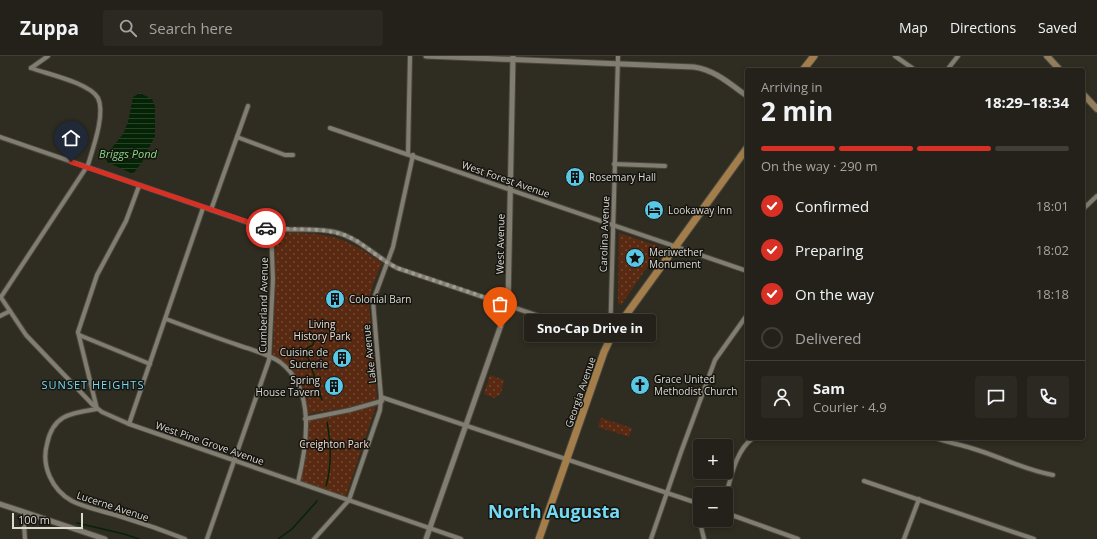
<!DOCTYPE html>
<html lang="en">
<head>
<meta charset="utf-8">
<style>
  body { margin:0; font-family:"Open Sans",sans-serif; background:#2b2922; color:#f1f3f6; height:100vh; display:flex; flex-direction:column; font-size:15px; white-space:nowrap }
  * { box-sizing:border-box; margin:0 }
  p { font-size:13px; color:#a3a3a2 }
  .icon { flex:none; width:22px; height:22px; fill:none; stroke:currentColor; stroke-width:2; stroke-linecap:round; stroke-linejoin:round }
  .map { position:relative; flex:1; overflow:hidden }
  .side { position:absolute; left:745px; top:12px; width:340px; height:372px; display:flex; flex-direction:column; background:#232119; border-radius:4px; box-shadow:0 2px 6px #0003,0 0 0 1px #403e38 }
  .side>* { flex:none }
  .controls { position:absolute; left:693px; top:383px; display:grid; gap:8px }
  .controls a { display:grid; place-items:center; width:40px; height:40px; border-radius:4px; background:#232119; box-shadow:0 2px 6px #0003,0 0 0 1px #403e38; font-size:20px }
  .scale { position:absolute; left:12px; bottom:10px; width:71px; box-sizing:border-box; padding-left:4px; border:2px solid #dbd9d2; border-top:0; font-size:11px; line-height:14px; white-space:nowrap; color:#dbd9d2; -webkit-text-stroke:3px #15140f; paint-order:stroke }
  .pin { position:absolute; display:grid; place-items:center; width:34px; height:34px; color:#fff; margin:-41px -17px; border-radius:50% 50% 50% 0; rotate:-45deg; box-shadow:0 0 4px #0007 }
  .pin .icon { rotate:45deg }
  .courier { position:absolute; display:grid; place-items:center; width:40px; height:40px; margin:-20px; border:3px solid #d93025; border-radius:50%; background:#fff; color:#222; box-shadow:0 1px 5px #0007 }
  .bubble { position:absolute; height:28px; border-radius:4px; background:#232119; box-shadow:0 2px 6px #0003,0 0 0 1px #403e38; font-size:13px; font-weight:700; line-height:28px; text-align:center }
  .summary em { font-style:normal; font-weight:700 }
  .summary div { display:flex; flex-direction:column-reverse }
  .summary { display:flex; align-items:center; justify-content:space-between; height:68px; padding:0 16px }
  h1 { font-size:26px; font-weight:700; line-height:30px }
  .bar { display:grid; grid-template-columns:repeat(4,1fr); gap:6px 4px; align-content:center; height:48px; padding:0 16px }
  .bar i { height:5px; border-radius:3px; background:#403e38 }
  .bar .selected { background:#d93025 }
  .bar p { grid-column:span 4 }
  .line { display:flex; align-items:center; gap:10px; padding:0 16px; border-top:1px solid #403e38 }
  .line div { flex:1 }
  .round { display:grid; place-items:center; flex:none; width:42px; height:42px; border-radius:4px; background:#2b2922 }
  ol { padding:0 16px; list-style:none }
  li { display:flex; align-items:center; gap:12px; height:44px }
  li p { margin-inline-start:auto }
  li .icon { padding:4px; border-radius:50%; background:#d93025; color:#fff; stroke-width:4 }
  li:last-child { color:#a3a3a2 }
  li i { width:22px; height:22px; border:2px solid #403e38; border-radius:50% }
  header { display:flex; align-items:center; gap:24px; box-sizing:border-box; height:56px; padding:0 20px; background:#232119; border-bottom:1px solid #403e38 }
  header strong { font-size:19px }
  nav { display:flex; gap:22px; margin-inline-start:auto; font-size:14px }
  .search { width:280px; height:36px; background:#2b2922; display:flex; align-items:center; gap:10px; box-sizing:border-box; padding:0 14px; border-radius:4px; color:#a3a3a2; font-size:15px }
  .map>svg:first-child { display:block }
</style>
</head>
<body>
<header>
<strong>Zuppa</strong>
<div class="search"><svg class="icon" aria-label="search" viewBox="0 0 24 24"><circle cx="10" cy="10" r="6"/><path d="M15 15l6 6"/></svg>Search here</div>
<nav><a>Map</a><a>Directions</a><a>Saved</a></nav>
</header>
<div class="map">
<svg width="1097" height="483" viewBox="0 0 1097 483">
  <defs>
    <pattern id="park-dots" width="8" height="8" patternUnits="userSpaceOnUse"><rect width="8" height="8" fill="#592a11"/><path d="M2 2h.1M6 6h.1" fill="none" stroke="#704833" stroke-width="1.8" stroke-linecap="round"/></pattern>
    <pattern id="water-rules" width="6" height="5" patternUnits="userSpaceOnUse"><rect width="6" height="5" fill="#052406"/><path d="M0 2.5h6" fill="none" stroke="#294329"/></pattern>
  </defs>
  <rect width="100%" height="100%" fill="#2f2c21"/>
  <g fill="url(#park-dots)">
    <path d="M273,177C325,177 338,176 382,207L372,231L369,249L377,343L350,351L307,358C303,332 297,312 273,299L275,237Z"/>
    <polygon points="619,177 661,191 621,249 618,247"/>
    <polygon points="490,319 504,324 501,338 494,342 484,338"/>
    <polygon points="376,350 346,440 300,425 307,395 307,365"/>
    <polygon points="601,362 632,372 629,381 598,371"/>
  </g>
  <polygon fill="url(#water-rules)" points="140,37 152,43 155,50 155,80 142,106 133,118 107,106 106,99 123,78 128,66 133,41"/>
  <g fill="none" stroke-linecap="round" stroke-linejoin="round">
    <g stroke="#052406" stroke-width="1.5">
      <polyline points="315,279 313,289 307,292 306,295 322,344"/>
      <path d="M326,430C332,409 331,387 327,366"/>
      <polyline points="77,467 124,478 139,483"/>
      <polyline points="278,483 292,473 317,445"/>
    </g>
    <defs>
      <g id="minor">
        <polyline points="895,0 915,14"/>
        <path d="M31,12C47,18 90,27 98,42C106,58 92,95 87,112"/>
        <polyline points="31,12 48,0"/>
        <polyline points="947,14 958,0"/>
        <polyline points="330,72 747,215"/>
        <path d="M0,81L261,171C285,177 311,170 335,176C359,182 376,201 397,212L610,284L618,0"/>
        <polyline points="237,81 285,99 293,99"/>
        <polyline points="408,98 410,0"/>
        <polyline points="614,108 665,110"/>
        <path d="M139,130L126,165L97,219L78,276L97,353C72,357 53,358 47,388C41,410 52,434 72,445C88,453 108,456 125,462C145,468 165,475 185,483"/>
        <polyline points="1083,153 1097,140"/>
        <polyline points="211,154 248,50"/>
        <polyline points="0,240 26,279 93,349 102,356 129,368 461,483"/>
        <polyline points="1,241 86,112"/>
        <polyline points="0,260 10,255"/>
        <path d="M166,263C190,272 214,281 238,289C252,294 268,298 280,306C316,333 307,389 298,426"/>
        <polyline points="79,279 150,308"/>
        <polyline points="381,341 700,448"/>
        <polyline points="305,363 350,354 382,345"/>
        <polyline points="129,368 203,152"/>
        <path d="M936,382C948,387 959,388 971,392C999,400 1024,414 1053,419"/>
        <polyline points="864,425 1034,483"/>
        <path d="M726,439C731,421 736,394 753,382"/>
        <polyline points="695,446 704,483"/>
        <polyline points="23,456 25,483"/>
        <polyline points="726,457 798,483"/>
        <polyline points="207,483 269,304 273,223 271,173"/>
        <polyline points="314,483 349,444 380,354 381,341 373,245 393,191 413,99"/>
        <polyline points="651,483 681,396 715,304 747,259"/>
        <polyline points="904,483 919,443"/>
      </g>
      <g id="tertiary">
        <path d="M426,0L694,11C715,14 730,28 747,40"/>
        <polyline points="0,448 105,483"/>
        <polyline points="426,483 508,249 513,0"/>
      </g>
      <g id="secondary">
        <polyline points="1047,0 1060,14"/>
        <polyline points="1083,38 1097,53"/>
      </g>
      <g id="primary">
        <polyline points="803,14 814,0"/>
        <polyline points="539,483 604,296 613,277 747,92"/>
      </g>
    </defs>
    <use href="#minor" stroke="#4a473e" stroke-width="6"/>
    <use href="#tertiary" stroke="#4a473e" stroke-width="7"/>
    <use href="#secondary" stroke="#4a473e" stroke-width="8"/>
    <use href="#primary" stroke="#4a473e" stroke-width="9"/>
    <use href="#minor" stroke="#817d70" stroke-width="4"/>
    <use href="#tertiary" stroke="#817d70" stroke-width="5"/>
    <use href="#secondary" stroke="#927e5d" stroke-width="6"/>
    <use href="#primary" stroke="#a37e4b" stroke-width="7"/>
  </g>
  <g fill="none" stroke-linecap="round" stroke-linejoin="round">
    <polyline stroke="#9f9c94" stroke-width="4" stroke-dasharray="0 7.2" points="266,172 321,174 342,178 356,184 386,206 397,212 508,249 500,272"/>
    <polyline stroke="#d93025" stroke-width="5" points="71,106 266,172"/>
  </g>
  <defs>
    <symbol id="building-disc" viewBox="-11 -11 22 22"><circle r="9.5" fill="#59c8e4" stroke="#15140f"/><path d="M-4-6H4V6H1V3H-1V6H-4ZM-2.5-4.3h1.7v1.8h-1.7ZM.8-4.3h1.7v1.8H.8ZM-2.5-1h1.7V.8h-1.7ZM.8-1h1.7V.8H.8Z" fill="#111"/></symbol>
    <symbol id="hotel-disc" viewBox="-11 -11 22 22"><circle r="9.5" fill="#59c8e4" stroke="#15140f"/><path d="M-6-4.5h1.5V1H6V5H4.5V3h-9V5H-6ZM-4 0a1.8 1.8 0 1 1 3.6 0ZM.5 0V-2.5h3Q6-2.5 6 0Z" fill="#111"/></symbol>
    <symbol id="sight-disc" viewBox="-11 -11 22 22"><circle r="9.5" fill="#59c8e4" stroke="#15140f"/><path d="M0-6L1.8-2.2L6-1.7L2.9 1.2L3.7 5.4L0 3.3L-3.7 5.4L-2.9 1.2L-6-1.7L-1.8-2.2Z" fill="#111"/></symbol>
    <symbol id="church-disc" viewBox="-11 -11 22 22"><circle r="9.5" fill="#59c8e4" stroke="#15140f"/><path d="M-1.2-6h2.4v3.5h3.3v2.4h-3.3V6h-2.4V-.1h-3.3v-2.4h3.3Z" fill="#111"/></symbol>
  </defs>
  <g fill-rule="evenodd">
    <use href="#building-disc" x="564" y="110" width="22" height="22"/>
    <use href="#hotel-disc" x="643" y="143" width="22" height="22"/>
    <use href="#sight-disc" x="624" y="191" width="22" height="22"/>
    <use href="#building-disc" x="324" y="232" width="22" height="22"/>
    <use href="#building-disc" x="331" y="291" width="22" height="22"/>
    <use href="#church-disc" x="629" y="318" width="22" height="22"/>
    <use href="#building-disc" x="323" y="319" width="22" height="22"/>
  </g>
  <g text-anchor="middle" stroke-width="3" stroke-linejoin="round" paint-order="stroke">
    <g font-size="10" fill="#dbd9d2" stroke="#15140f" text-anchor="start">
      <text x="589" y="125">Rosemary Hall</text>
      <text x="668" y="158">Lookaway Inn</text>
      <text x="649" y="200">Meriwether<tspan x="649" dy="12">Monument</tspan></text>
      <text x="349" y="247">Colonial Barn</text>
      <text x="328" y="300" text-anchor="end">Cuisine de<tspan x="328" dy="12">Sucrerie</tspan></text>
      <text x="654" y="327">Grace United<tspan x="654" dy="12">Methodist Church</tspan></text>
      <text x="320" y="328" text-anchor="end">Spring<tspan x="320" dy="12">House Tavern</tspan></text>
    </g>
    <g font-size="10" fill="#dbd9d2" stroke="#15140f">
      <text transform="translate(506 123) rotate(19)" y="4">West Forest Avenue</text>
      <text transform="translate(604 178) rotate(-88)" y="4">Carolina Avenue</text>
      <text transform="translate(500 188) rotate(-89)" y="4">West Avenue</text>
      <text transform="translate(263 249) rotate(-89)" y="4">Cumberland Avenue</text>
      <text transform="translate(369 298) rotate(-96)" y="4">Lake Avenue</text>
      <text transform="translate(580 336) rotate(-71)" y="4">Georgia Avenue</text>
      <text transform="translate(210 387) rotate(19)" y="4">West Pine Grove Avenue</text>
      <text transform="translate(113 450) rotate(18)" y="4">Lucerne Avenue</text>
    </g>
    <g font-size="10" fill="#f2dcd2" stroke="#15140f">
      <text x="322" y="272">Living<tspan x="322" dy="12">History Park</tspan></text>
      <text x="334" y="392">Creighton Park</text>
    </g>
    <g font-size="11" font-style="italic" fill="#89dc87" stroke="#15140f">
      <text x="128" y="102">Briggs Pond</text>
    </g>
    <g font-size="11" letter-spacing="1" fill="#75d9f3" stroke="#15140f">
      <text x="93" y="333">SUNSET HEIGHTS</text>
    </g>
    <g font-size="18" font-weight="bold" fill="#75d9f3" stroke="#15140f">
      <text x="554" y="462">North Augusta</text>
    </g>
  </g>
</svg>
<div class="controls">
<a>+</a>
<a>−</a>
</div>
<div class="scale">100 m</div>
<div class="pin" style="left:500px;top:272px;background:#ea580c"><svg class="icon" aria-label="bag" viewBox="0 0 24 24"><path d="M5 8h14l-1 12H6zM9 8a3 3 0 0 1 6 0"/></svg></div>
<div class="pin" style="left:71px;top:106px;background:#1f2937"><svg class="icon" aria-label="home" viewBox="0 0 24 24"><path d="M3 11l9-7 9 7M6 9v11h12V9"/></svg></div>
<div class="courier" style="left:266px;top:172px"><svg class="icon" aria-label="car" viewBox="0 0 24 24"><path d="M5 17H2v-5l4-1 3-4h7l3 4 3 1v5h-3M9 17h6M6 11h13"/><circle cx="7" cy="17" r="2"/><circle cx="17" cy="17" r="2"/></svg></div>
<div class="bubble" style="left:524px;top:258px;width:132px">Sno-Cap Drive in</div>
<section class="side">
<div class="summary"><div><h1>2 min</h1><p>Arriving in</p></div><em>18:29–18:34</em></div>
<div class="bar"><i class="selected"></i><i class="selected"></i><i class="selected"></i><i></i><p>On the way · 290 m</p></div>
<ol>
<li><svg class="icon" aria-label="check" viewBox="0 0 24 24"><path d="M5 12l5 5 9-10"/></svg>Confirmed<p>18:01</p></li>
<li><svg class="icon" aria-label="check" viewBox="0 0 24 24"><path d="M5 12l5 5 9-10"/></svg>Preparing<p>18:02</p></li>
<li><svg class="icon" aria-label="check" viewBox="0 0 24 24"><path d="M5 12l5 5 9-10"/></svg>On the way<p>18:18</p></li>
<li><i></i>Delivered</li>
</ol>
<div class="line" style="height:72px"><a class="round"><svg class="icon" aria-label="person" viewBox="0 0 24 24"><circle cx="12" cy="8" r="4"/><path d="M4 21q1-7 8-7t8 7"/></svg></a><div><b>Sam</b><p>Courier · 4.9</p></div><a class="round"><svg class="icon" aria-label="chat" viewBox="0 0 24 24"><path d="M4 5h16v11H9l-5 4z"/></svg></a><a class="round"><svg class="icon" aria-label="phone" viewBox="0 0 24 24"><path d="M5 4h4l2 5-3 2q2 4 5 5l2-3 5 2v4C11 20 4 13 5 4z"/></svg></a></div>
</section>
</div>
</body>
</html>
